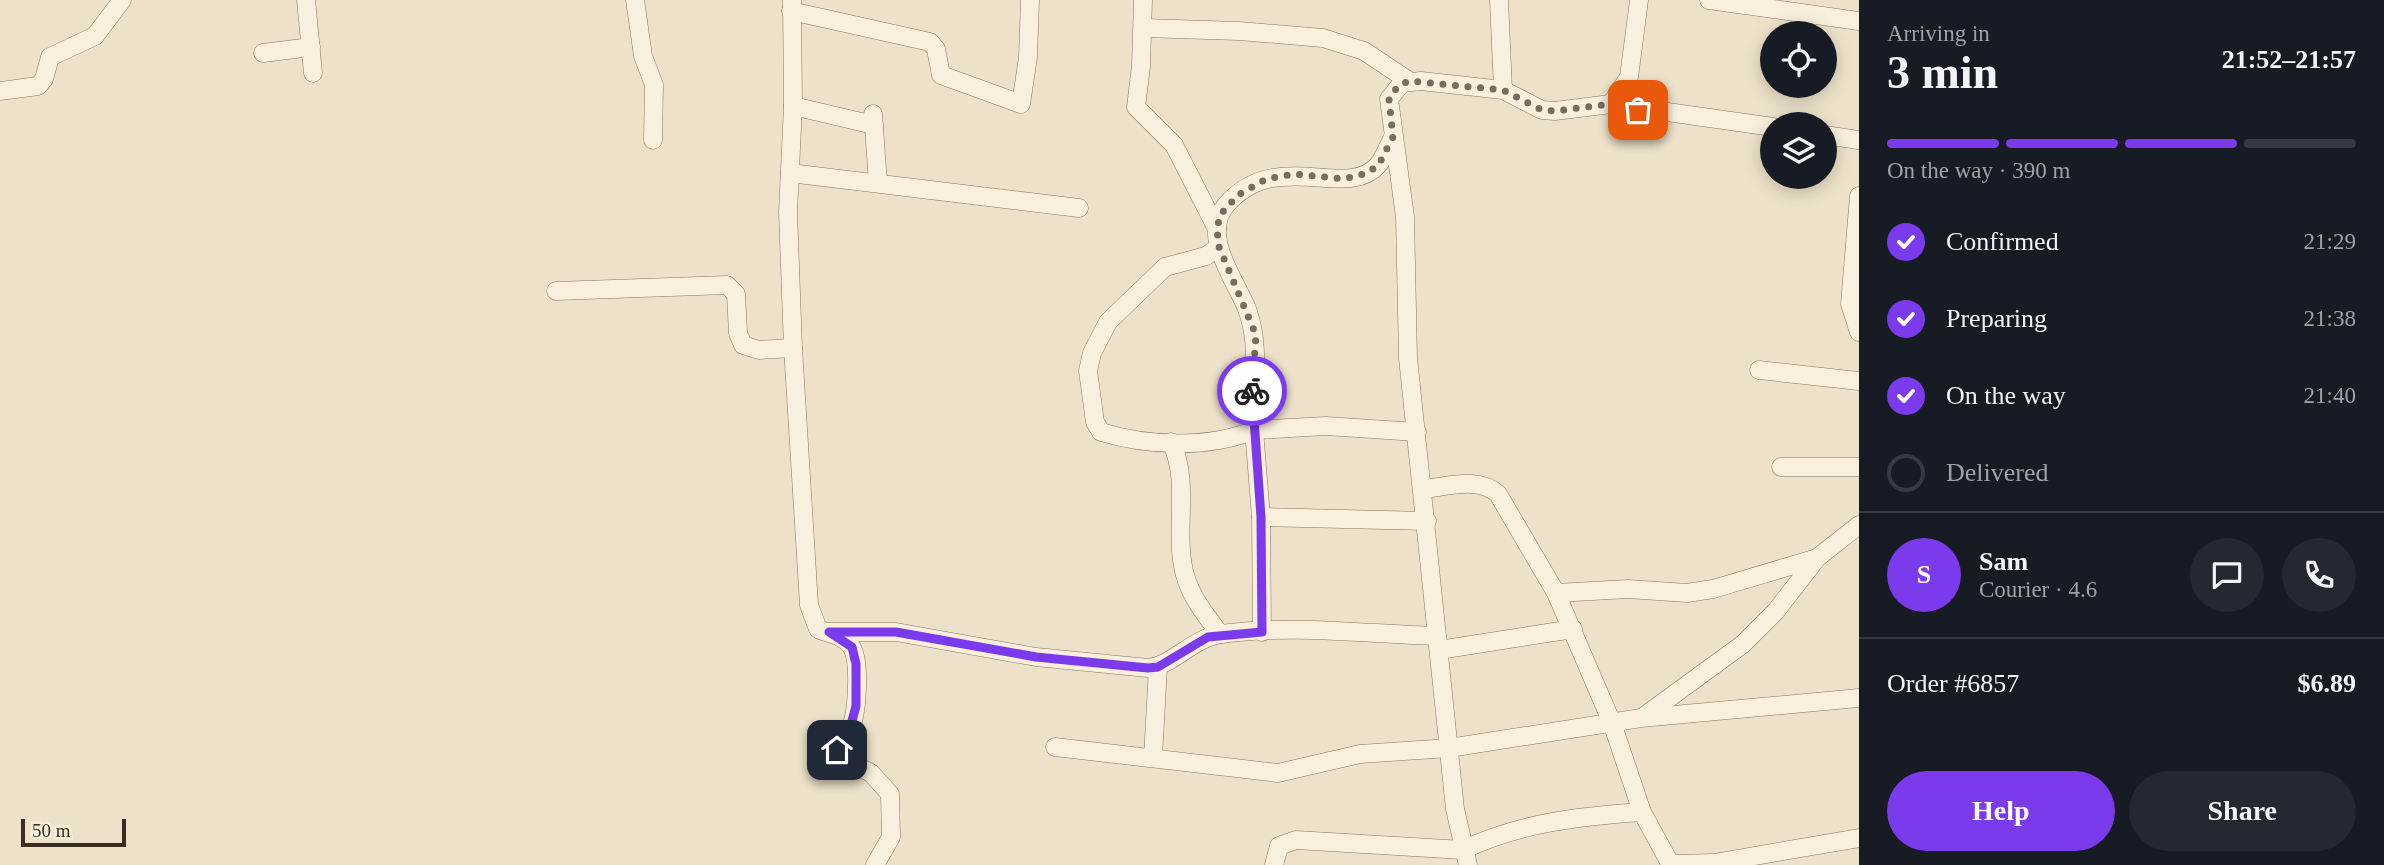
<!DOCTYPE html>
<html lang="en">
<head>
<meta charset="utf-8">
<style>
  body { margin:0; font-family:Georgia,serif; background:#242831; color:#f1f3f6; height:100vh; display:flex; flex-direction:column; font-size:26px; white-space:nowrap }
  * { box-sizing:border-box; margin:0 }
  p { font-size:23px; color:#9ea1a6 }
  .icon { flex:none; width:38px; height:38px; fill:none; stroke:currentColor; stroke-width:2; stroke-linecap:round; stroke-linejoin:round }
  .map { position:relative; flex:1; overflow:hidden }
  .sheet { display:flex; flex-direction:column; background:#171b24; width:525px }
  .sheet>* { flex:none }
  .buttons { position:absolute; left:1760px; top:21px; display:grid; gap:14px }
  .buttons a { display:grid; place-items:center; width:77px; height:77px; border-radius:50%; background:#171b24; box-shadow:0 4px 18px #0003; font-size:35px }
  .scale { position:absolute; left:21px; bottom:18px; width:105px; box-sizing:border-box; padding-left:7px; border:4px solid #3a2d21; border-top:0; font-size:19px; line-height:24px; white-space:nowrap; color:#3a2d21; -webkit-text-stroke:5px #f4ecd9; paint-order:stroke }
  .pin { position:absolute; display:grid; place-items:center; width:60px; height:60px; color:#fff; margin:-30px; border-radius:14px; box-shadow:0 4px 10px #0006 }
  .courier { position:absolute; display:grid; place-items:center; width:70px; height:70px; margin:-35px; border:5px solid #7c3aed; border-radius:50%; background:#fff; color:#222; box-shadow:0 2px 9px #0007 }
  .overview em { font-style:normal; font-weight:800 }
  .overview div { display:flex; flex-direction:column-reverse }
  .overview { display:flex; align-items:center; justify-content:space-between; height:119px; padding:0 28px }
  h1 { font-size:46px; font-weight:800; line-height:52px }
  .bar { display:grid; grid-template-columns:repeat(4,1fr); gap:10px 7px; align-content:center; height:84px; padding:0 28px }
  .bar i { height:9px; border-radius:5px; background:#363941 }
  .bar .active { background:#7c3aed }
  .bar p { grid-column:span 4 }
  .line { display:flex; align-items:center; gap:18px; padding:0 28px; border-top:2px solid #363941 }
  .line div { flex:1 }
  .round { display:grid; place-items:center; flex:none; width:74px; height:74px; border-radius:37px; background:#242831 }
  ol { padding:0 28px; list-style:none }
  li { display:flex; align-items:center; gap:21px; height:77px }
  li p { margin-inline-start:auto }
  li .icon { padding:7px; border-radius:50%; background:#7c3aed; color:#fff; stroke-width:4 }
  li:last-child { color:#9ea1a6 }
  li i { width:38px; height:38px; border:4px solid #363941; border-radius:50% }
  .primary-button { display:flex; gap:14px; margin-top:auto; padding:14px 28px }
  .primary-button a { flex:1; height:80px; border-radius:42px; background:#7c3aed; color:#fff; font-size:28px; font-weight:800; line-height:80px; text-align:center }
  .primary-button a+a { background:#242831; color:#f1f3f6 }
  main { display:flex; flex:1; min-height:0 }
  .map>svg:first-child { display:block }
</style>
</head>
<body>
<main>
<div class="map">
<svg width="1859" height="865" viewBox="0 0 1859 865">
  <rect width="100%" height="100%" fill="#ede2c9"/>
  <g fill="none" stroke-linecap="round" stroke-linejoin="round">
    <defs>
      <g id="minor">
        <polyline points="306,0 313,73"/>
        <polyline points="635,0 643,56 654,85 653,140"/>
        <path d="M792,0L793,106L788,212L793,348L809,605L818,629C829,634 843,635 851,646C861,661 857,712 851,727C847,738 836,745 837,756L871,773L890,794L891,837L875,865"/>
        <polyline points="1143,0 1141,66 1136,107 1174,145 1217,229"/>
        <polyline points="1499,0 1503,90"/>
        <polyline points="1709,0 1859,21"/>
        <polyline points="791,11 930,42 936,49 941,75 1021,104 1028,57 1030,0"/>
        <polyline points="1143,28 1239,31 1323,38 1364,51 1409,81"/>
        <polyline points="263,53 311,47"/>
        <polyline points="0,91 38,86 44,79 50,57 95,36 122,0"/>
        <polyline points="1611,104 1629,77 1639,0"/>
        <polyline points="793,106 874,125"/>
        <polyline points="873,114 878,183"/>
        <polyline points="1825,135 1859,140"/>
        <polyline points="790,173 1079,208"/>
        <polyline points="1859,196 1850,304 1859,332"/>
        <path d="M1219,247L1206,256L1165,267L1108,322L1092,353L1088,371L1095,422L1101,432C1147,446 1209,449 1254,430C1251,389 1262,349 1247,309C1236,281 1200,235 1226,205C1276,147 1347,201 1378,165C1384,158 1388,146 1393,137"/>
        <polyline points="556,291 727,285 736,294 738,333 743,345 759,350 793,348"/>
        <polyline points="1759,370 1859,381"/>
        <path d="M1171,442C1191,482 1173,532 1185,575C1191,597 1206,616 1220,634"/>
        <polyline points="1781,467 1859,467"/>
        <path d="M1423,489C1448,487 1478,476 1498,494L1556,593L1612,723L1642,812L1671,865"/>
        <polyline points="1261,517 1427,521"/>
        <polyline points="1556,593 1628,589 1687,593 1713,589 1817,558 1859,525"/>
        <path d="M829,632H896L1036,657L1148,668C1172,666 1193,638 1221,634C1291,624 1366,634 1437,636"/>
        <polyline points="1262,632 1261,517 1254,430 1326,426 1417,432"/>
        <polyline points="1439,650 1573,629"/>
        <polyline points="1643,717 1743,644 1776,611 1817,558"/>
        <polyline points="1055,747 1278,773 1360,754 1449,748 1641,718 1859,698"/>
        <polyline points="1153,757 1158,667"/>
        <polyline points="1671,864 1714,863 1859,838"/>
        <path d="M1274,865L1279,846L1296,840L1463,850C1518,823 1582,816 1642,812"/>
        <polyline points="1468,865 1455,809 1408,358 1405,217 1389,99 1402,83 1421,81 1503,90 1542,110 1555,111 1611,104 1773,127"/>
      </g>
    </defs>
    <use href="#minor" stroke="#89745f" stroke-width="19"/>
    <use href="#minor" stroke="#f8efdc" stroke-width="18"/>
  </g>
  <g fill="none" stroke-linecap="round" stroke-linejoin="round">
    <polyline stroke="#796c5c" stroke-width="7" stroke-dasharray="0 12.6" points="1252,391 1256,335 1219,247 1217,229 1220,215 1238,195 1266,179 1294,174 1344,179 1368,173 1379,164 1393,137 1389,99 1398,86 1409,81 1503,90 1542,110 1555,111 1611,104 1638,110"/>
    <polyline stroke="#7c3aed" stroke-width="9" points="837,750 849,732 856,706 856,664 852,647 829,632 896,632 1036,657 1148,668 1158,667 1208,637 1262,632 1261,517 1252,391"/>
  </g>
</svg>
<div class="buttons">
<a><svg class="icon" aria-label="locate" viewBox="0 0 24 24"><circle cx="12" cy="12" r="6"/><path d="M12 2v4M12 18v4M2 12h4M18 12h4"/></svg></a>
<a><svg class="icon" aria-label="layers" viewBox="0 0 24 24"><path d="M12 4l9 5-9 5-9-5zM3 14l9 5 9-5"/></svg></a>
</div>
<div class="scale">50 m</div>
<div class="pin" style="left:1638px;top:110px;background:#ea580c"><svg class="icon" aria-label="bag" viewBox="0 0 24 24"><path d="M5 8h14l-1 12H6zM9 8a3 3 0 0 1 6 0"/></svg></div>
<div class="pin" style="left:837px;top:750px;background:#1f2937"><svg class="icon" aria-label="home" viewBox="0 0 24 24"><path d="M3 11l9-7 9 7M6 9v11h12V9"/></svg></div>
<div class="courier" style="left:1252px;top:391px"><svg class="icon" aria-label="bike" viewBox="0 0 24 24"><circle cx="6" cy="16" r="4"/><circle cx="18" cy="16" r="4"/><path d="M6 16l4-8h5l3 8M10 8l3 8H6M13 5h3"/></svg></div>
</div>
<section class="sheet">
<div class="overview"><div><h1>3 min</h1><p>Arriving in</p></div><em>21:52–21:57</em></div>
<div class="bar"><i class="active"></i><i class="active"></i><i class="active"></i><i></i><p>On the way · 390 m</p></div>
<ol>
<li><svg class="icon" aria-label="check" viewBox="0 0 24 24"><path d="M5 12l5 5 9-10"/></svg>Confirmed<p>21:29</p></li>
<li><svg class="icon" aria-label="check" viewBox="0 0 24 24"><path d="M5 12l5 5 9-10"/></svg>Preparing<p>21:38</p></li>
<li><svg class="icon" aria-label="check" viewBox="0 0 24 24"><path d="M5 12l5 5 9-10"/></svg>On the way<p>21:40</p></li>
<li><i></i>Delivered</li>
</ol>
<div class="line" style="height:126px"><b class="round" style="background:#7c3aed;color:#fff">S</b><div><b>Sam</b><p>Courier · 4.6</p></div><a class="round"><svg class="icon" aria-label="chat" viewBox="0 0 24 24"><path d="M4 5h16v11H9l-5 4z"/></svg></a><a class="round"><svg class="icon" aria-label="phone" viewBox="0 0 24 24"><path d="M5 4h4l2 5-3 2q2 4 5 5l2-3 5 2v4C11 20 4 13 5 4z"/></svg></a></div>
<div class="line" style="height:91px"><div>Order #6857</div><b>$6.89</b></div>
<div class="primary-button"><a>Help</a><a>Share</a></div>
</section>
</main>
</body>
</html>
